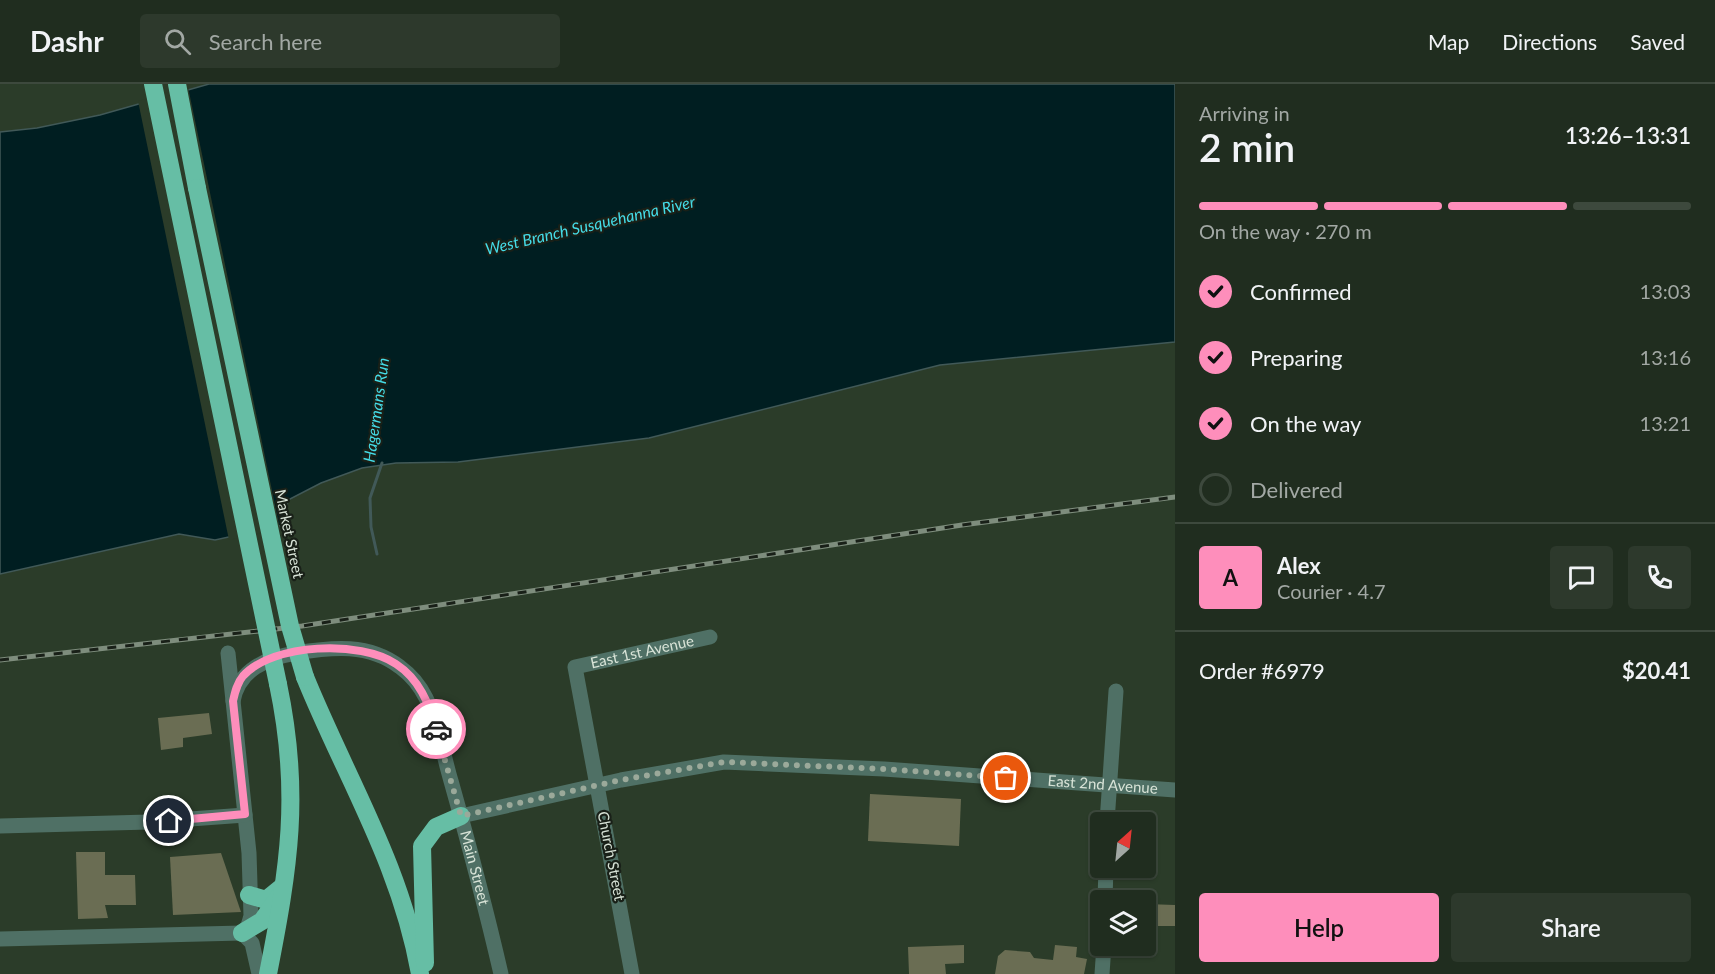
<!DOCTYPE html>
<html lang="en">
<head>
<meta charset="utf-8">
<style>
  body { margin:0; font-family:Lato,sans-serif; background:#2d392c; color:#f1f3f6; height:100vh; display:flex; flex-direction:column; font-size:22px; white-space:nowrap }
  * { box-sizing:border-box; margin:0 }
  p { font-size:20px; color:#a2a8a4 }
  .icon { flex:none; width:33px; height:33px; fill:none; stroke:currentColor; stroke-width:2; stroke-linecap:round; stroke-linejoin:round }
  .map { position:relative; flex:1; overflow:hidden }
  .sheet { display:flex; flex-direction:column; background:#202d1f; width:540px }
  .sheet>* { flex:none }
  .needle { width:39px; rotate:27deg }
  .buttons { position:absolute; left:1090px; top:728px; display:grid; gap:12px }
  .buttons a { display:grid; place-items:center; width:66px; height:66px; border-radius:6px; background:#202d1f; box-shadow:0 2px 4px #0004,0 0 0 2px #3d493d; font-size:30px }
  .pin { position:absolute; display:grid; place-items:center; width:51px; height:51px; color:#fff; margin:-26px; border:3px solid #fff; border-radius:50%; box-shadow:0 2px 6px #0007 }
  .courier { position:absolute; display:grid; place-items:center; width:60px; height:60px; margin:-30px; border:4px solid #fe8ebb; border-radius:50%; background:#fff; color:#222; box-shadow:0 2px 8px #0007 }
  .head em { font-style:normal; font-weight:600 }
  .head div { display:flex; flex-direction:column-reverse }
  .head { display:flex; align-items:center; justify-content:space-between; height:102px; padding:0 24px }
  h1 { font-size:39px; font-weight:600; line-height:45px }
  .bar { display:grid; grid-template-columns:repeat(4,1fr); gap:9px 6px; align-content:center; height:72px; padding:0 24px }
  .bar i { height:8px; border-radius:4px; background:#3d493d }
  .bar .current { background:#fe8ebb }
  .bar p { grid-column:span 4 }
  .line { display:flex; align-items:center; gap:15px; padding:0 24px; border-top:2px solid #3d493d }
  .line div { flex:1 }
  .round { display:grid; place-items:center; flex:none; width:63px; height:63px; border-radius:6px; background:#2d392c }
  ol { padding:0 24px; list-style:none }
  li { display:flex; align-items:center; gap:18px; height:66px }
  li p { margin-inline-start:auto }
  li .icon { padding:6px; border-radius:50%; background:#fe8ebb; color:#111; stroke-width:4 }
  li:last-child { color:#a2a8a4 }
  li i { width:33px; height:33px; border:3px solid #3d493d; border-radius:50% }
  .cta { display:flex; gap:12px; margin-top:auto; padding:12px 24px }
  .cta a { flex:1; height:69px; border-radius:6px; background:#fe8ebb; color:#111; font-size:24px; font-weight:600; line-height:69px; text-align:center }
  .cta a+a { background:#2d392c; color:#f1f3f6 }
  header { display:flex; align-items:center; gap:36px; box-sizing:border-box; height:84px; padding:0 30px; background:#202d1f; border-bottom:2px solid #3d493d }
  header strong { font-size:28px }
  nav { display:flex; gap:33px; margin-inline-start:auto; font-size:21px }
  .search { width:420px; height:54px; background:#2d392c; display:flex; align-items:center; gap:15px; box-sizing:border-box; padding:0 21px; border-radius:6px; color:#a2a8a4; font-size:22px }
  main { display:flex; flex:1; min-height:0 }
  .map>svg:first-child { display:block }
</style>
</head>
<body>
<header>
<strong>Dashr</strong>
<div class="search"><svg class="icon" aria-label="search" viewBox="0 0 24 24"><circle cx="10" cy="10" r="6"/><path d="M15 15l6 6"/></svg>Search here</div>
<nav><a>Map</a><a>Directions</a><a>Saved</a></nav>
</header>
<main>
<div class="map">
<svg width="1175" height="890" viewBox="0 0 1175 890">
  <rect width="100%" height="100%" fill="#2b3c29"/>
  <polygon fill="#001e21" stroke="#415958" stroke-width="1.5" points="209,0 1175,0 1175,258 940,281 649,354 458,378 396,379 362,384 321,399 288,416 283,441 215,456 179,450 0,490 0,48 37,44 100,31"/>
  <polygon fill="#2b3c29" points="188,3 280,445 229,456 138,17"/>
  <g fill="none" stroke-linecap="round" stroke-linejoin="round">
    <polyline stroke="#415958" stroke-width="3" points="377,470 371,443 370,414 382,379"/>
  </g>
  <g fill="#6a6d53">
    <polygon points="209,629 212,650 183,654 183,663 161,666 158,634"/>
    <polygon points="870,710 961,715 959,762 868,757"/>
    <polygon points="76,768 105,768 105,791 135,791 136,821 105,821 108,834 78,835"/>
    <polygon points="221,769 241,828 173,831 170,773"/>
    <polygon points="1146,820 1175,821 1175,842 1146,842"/>
    <polygon points="964,861 964,879 945,880 946,890 909,890 908,863"/>
    <polygon points="1055,861 1077,863 1076,873 1087,875 1084,890 995,890 998,872 1005,866 1030,868 1034,874 1053,876"/>
  </g>
  <g fill="none" stroke-linecap="round" stroke-linejoin="round">
    <g stroke="#4f7065" stroke-width="15">
      <polyline points="228,569 249,769 251,832 248,842 242,849"/>
      <path id="s1" d="M233,617C239,585 267,574 296,569C332,563 369,559 400,583C411,591 420,602 426,614C438,639 443,670 451,697C469,761 486,825 501,890"/>
      <path id="s2" d="M461,732L621,696L724,678L884,685L1175,706"/>
      <polyline points="1107,738 1116,607"/>
      <polyline points="0,742 149,738 245,731"/>
      <polyline points="1105,816 1106,783"/>
      <polyline points="242,849 252,859 259,890"/>
      <polyline points="0,855 242,849"/>
      <path id="s3" d="M632,890L575,583L710,553"/>
      <polyline points="1102,890 1104,861"/>
    </g>
    <g stroke="#66bea5" stroke-width="18">
      <polyline points="177,0 197,104"/>
      <path d="M305,593C346,694 401,781 420,890"/>
      <polyline points="249,811 266,816 282,803"/>
      <polyline points="242,849 262,837 279,812"/>
      <polyline points="425,879 422,762 436,743 461,732"/>
      <path d="M268,890C289,783 301,709 278,600"/>
    </g>
    <defs>
      <polyline id="rail" points="0,576 302,542 962,441 1175,413"/>
    </defs>
    <use href="#rail" stroke="#7e8d7d" stroke-width="5"/>
    <use href="#rail" stroke="#192018" stroke-width="3" stroke-dasharray="9" stroke-linecap="butt"/>
    <g stroke="#66bea5" stroke-width="18">
      <polyline points="153,0 278,600"/>
      <polyline points="197,104 290,542 305,593"/>
    </g>
  </g>
  <g fill="none" stroke-linecap="round" stroke-linejoin="round">
    <polyline stroke="#9ba99a" stroke-width="6" stroke-dasharray="0 10.8" points="436,645 461,732 621,696 724,678 884,685 1006,694"/>
    <path stroke="#fe8ebb" stroke-width="8" d="M169,737L245,730L233,617C235,608 237,599 243,592C273,559 361,556 396,580C419,595 429,619 436,645"/>
  </g>
  <g text-anchor="middle" stroke-width="4.5" stroke-linejoin="round" paint-order="stroke">
    <g font-size="15" fill="#d8e3d7" stroke="#192018">
      <text transform="translate(289 450) rotate(78)" y="5">Market Street</text>
      <text dy="5" stroke="none"><textPath href="#s3" startOffset="381">East 1st Avenue</textPath></text>
      <text dy="5" stroke="none"><textPath href="#s2" startOffset="648">East 2nd Avenue</textPath></text>
      <text transform="translate(611 772) rotate(79)" y="5">Church Street</text>
      <text dy="5" stroke="none"><textPath href="#s1" startOffset="411">Main Street</textPath></text>
    </g>
    <g font-size="16" font-style="italic" fill="#45dce7" stroke="#192018">
      <text transform="translate(590 141) rotate(-13)" y="6">West Branch Susquehanna River</text>
      <text transform="translate(376 326) rotate(-82)" y="6">Hagermans Run</text>
    </g>
  </g>
</svg>
<div class="buttons">
<a><svg class="needle" viewBox="-14 -14 28 28"><path d="M0-13l5 13h-10z" fill="#e53935"/><path d="M0 13l5-13h-10z" fill="#a2a8a4"/></svg></a>
<a><svg class="icon" aria-label="layers" viewBox="0 0 24 24"><path d="M12 4l9 5-9 5-9-5zM3 14l9 5 9-5"/></svg></a>
</div>
<div class="pin" style="left:1006px;top:694px;background:#ea580c"><svg class="icon" aria-label="bag" viewBox="0 0 24 24"><path d="M5 8h14l-1 12H6zM9 8a3 3 0 0 1 6 0"/></svg></div>
<div class="pin" style="left:169px;top:737px;background:#1f2937"><svg class="icon" aria-label="home" viewBox="0 0 24 24"><path d="M3 11l9-7 9 7M6 9v11h12V9"/></svg></div>
<div class="courier" style="left:436px;top:645px"><svg class="icon" aria-label="car" viewBox="0 0 24 24"><path d="M5 17H2v-5l4-1 3-4h7l3 4 3 1v5h-3M9 17h6M6 11h13"/><circle cx="7" cy="17" r="2"/><circle cx="17" cy="17" r="2"/></svg></div>
</div>
<section class="sheet">
<div class="head"><div><h1>2 min</h1><p>Arriving in</p></div><em>13:26–13:31</em></div>
<div class="bar"><i class="current"></i><i class="current"></i><i class="current"></i><i></i><p>On the way · 270 m</p></div>
<ol>
<li><svg class="icon" aria-label="check" viewBox="0 0 24 24"><path d="M5 12l5 5 9-10"/></svg>Confirmed<p>13:03</p></li>
<li><svg class="icon" aria-label="check" viewBox="0 0 24 24"><path d="M5 12l5 5 9-10"/></svg>Preparing<p>13:16</p></li>
<li><svg class="icon" aria-label="check" viewBox="0 0 24 24"><path d="M5 12l5 5 9-10"/></svg>On the way<p>13:21</p></li>
<li><i></i>Delivered</li>
</ol>
<div class="line" style="height:108px"><b class="round" style="background:#fe8ebb;color:#111">A</b><div><b>Alex</b><p>Courier · 4.7</p></div><a class="round"><svg class="icon" aria-label="chat" viewBox="0 0 24 24"><path d="M4 5h16v11H9l-5 4z"/></svg></a><a class="round"><svg class="icon" aria-label="phone" viewBox="0 0 24 24"><path d="M5 4h4l2 5-3 2q2 4 5 5l2-3 5 2v4C11 20 4 13 5 4z"/></svg></a></div>
<div class="line" style="height:78px"><div>Order #6979</div><b>$20.41</b></div>
<div class="cta"><a>Help</a><a>Share</a></div>
</section>
</main>
</body>
</html>
